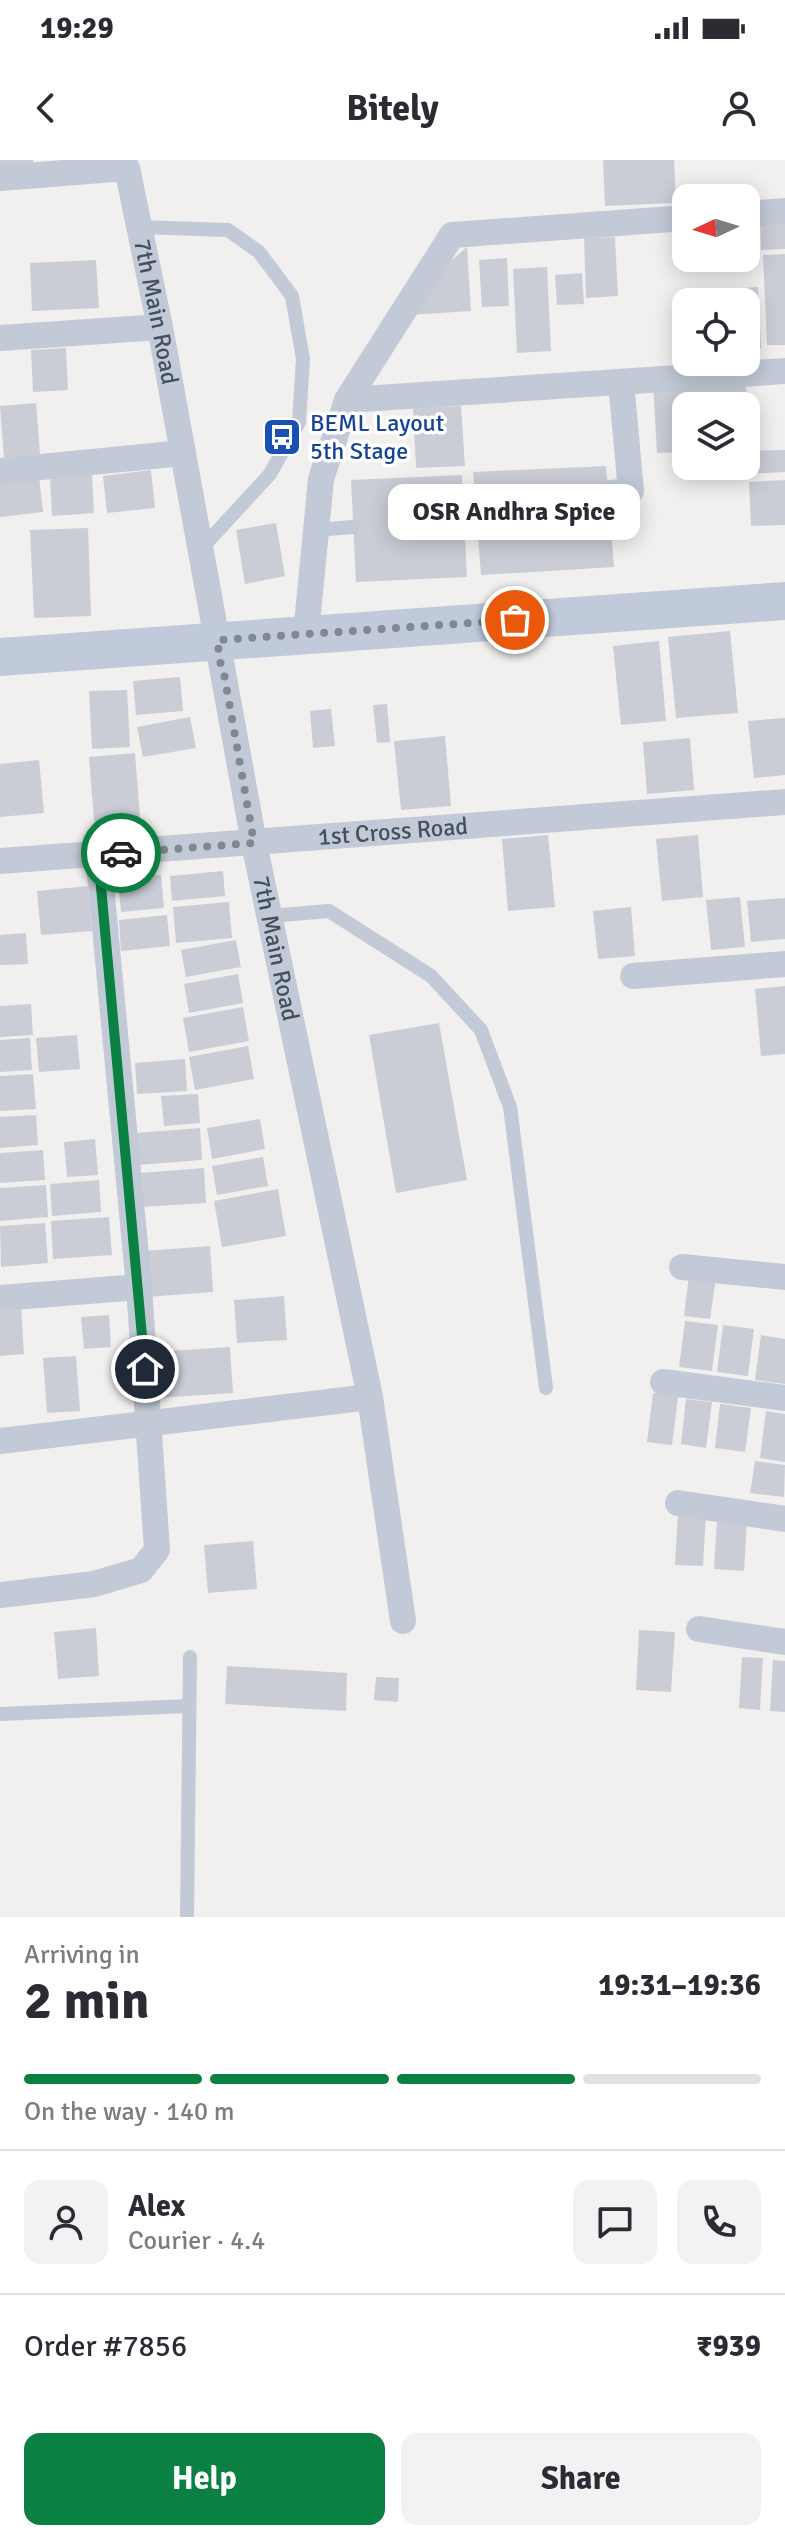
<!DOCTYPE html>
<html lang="en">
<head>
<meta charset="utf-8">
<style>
  body { margin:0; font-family:Signika,sans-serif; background:#f2f2f3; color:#2b2b33; height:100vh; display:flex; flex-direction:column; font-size:30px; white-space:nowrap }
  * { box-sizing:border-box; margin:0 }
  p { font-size:26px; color:#7c7c81 }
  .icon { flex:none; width:44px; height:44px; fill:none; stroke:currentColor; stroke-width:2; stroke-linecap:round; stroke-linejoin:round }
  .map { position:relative; height:1757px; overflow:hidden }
  .panel { display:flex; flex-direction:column; background:#fff; flex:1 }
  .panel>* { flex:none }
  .needle { width:52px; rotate:266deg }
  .controls { position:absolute; left:672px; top:24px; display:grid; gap:16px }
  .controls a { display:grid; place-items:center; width:88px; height:88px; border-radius:16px; background:#fff; box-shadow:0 4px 20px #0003; font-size:40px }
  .pin { position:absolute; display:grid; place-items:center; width:68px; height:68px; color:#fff; margin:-34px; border:4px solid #fff; border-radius:50%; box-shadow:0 2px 8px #0007 }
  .courier { position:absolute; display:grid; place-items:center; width:80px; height:80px; margin:-40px; border:6px solid #0b8043; border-radius:50%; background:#fff; color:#222; box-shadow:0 2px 10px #0007 }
  .bubble { position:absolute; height:56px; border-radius:16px; background:#fff; box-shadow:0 4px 20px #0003; font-size:26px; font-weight:700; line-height:56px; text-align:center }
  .overview em { font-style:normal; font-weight:700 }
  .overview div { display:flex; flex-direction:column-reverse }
  .overview { display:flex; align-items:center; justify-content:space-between; height:136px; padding:0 24px }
  h1 { font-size:52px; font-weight:700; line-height:60px }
  .bar { display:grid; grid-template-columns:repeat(4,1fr); gap:12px 8px; align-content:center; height:96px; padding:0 24px }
  .bar i { height:10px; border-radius:6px; background:#e1e1e2 }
  .bar .on { background:#0b8043 }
  .bar p { grid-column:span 4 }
  .line { display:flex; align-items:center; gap:20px; padding:0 24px; border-top:2px solid #e1e1e2 }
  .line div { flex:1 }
  .round { display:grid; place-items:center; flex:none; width:84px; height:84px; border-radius:16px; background:#f2f2f3 }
  .button { display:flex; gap:16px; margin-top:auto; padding:16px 24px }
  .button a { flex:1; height:92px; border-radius:16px; background:#0b8043; color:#fff; font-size:32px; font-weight:700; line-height:92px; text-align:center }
  .button a+a { background:#f2f2f3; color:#2b2b33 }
  .status { display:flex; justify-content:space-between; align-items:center; height:56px; padding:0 40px; background:#fff; direction:ltr }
  .status svg { height:22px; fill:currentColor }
  header { display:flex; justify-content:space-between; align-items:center; height:104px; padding:0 24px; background:#fff; font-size:36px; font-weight:700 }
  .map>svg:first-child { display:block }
</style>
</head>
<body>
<div class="status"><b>19:29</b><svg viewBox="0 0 49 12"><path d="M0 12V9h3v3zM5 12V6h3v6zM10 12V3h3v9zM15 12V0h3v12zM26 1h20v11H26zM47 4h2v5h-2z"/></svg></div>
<header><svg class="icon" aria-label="back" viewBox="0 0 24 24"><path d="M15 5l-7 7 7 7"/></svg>Bitely<svg class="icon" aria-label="person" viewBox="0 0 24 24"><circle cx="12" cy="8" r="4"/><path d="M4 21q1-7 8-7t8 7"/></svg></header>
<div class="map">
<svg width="785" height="1757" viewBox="0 0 785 1757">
  <rect width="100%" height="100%" fill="#f2efef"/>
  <g fill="#cbcdd6">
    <polygon points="0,0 33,0 33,3 0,6"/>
    <polygon points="603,0 674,0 676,43 605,46"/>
    <polygon points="785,57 785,89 761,90 760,59"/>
    <polygon points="615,77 618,136 586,138 584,78"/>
    <polygon points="467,87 471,151 409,155 432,117"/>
    <polygon points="785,94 785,185 767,185 763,95"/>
    <polygon points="507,98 509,146 482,147 479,100"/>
    <polygon points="96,100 99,148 32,151 30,103"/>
    <polygon points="547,107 551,191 517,193 513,109"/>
    <polygon points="582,113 584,144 557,145 555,115"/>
    <polygon points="758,127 761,188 746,189 746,142 695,142 695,131"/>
    <polygon points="66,188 68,230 33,232 31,190"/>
    <polygon points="746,220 747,246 686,246 686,292 657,293 653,224"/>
    <polygon points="36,243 40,294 4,298 0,246"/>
    <polygon points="461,246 465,306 416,308 413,248"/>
    <polygon points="785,290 785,312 746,314 746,291"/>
    <polygon points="606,306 614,407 481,415 473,312"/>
    <polygon points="151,310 155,348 107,353 103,316"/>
    <polygon points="92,315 94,353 52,356 50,317"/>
    <polygon points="462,315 467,417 356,422 351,320"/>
    <polygon points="39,316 43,352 0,357 0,320"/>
    <polygon points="785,320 785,365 751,366 749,322"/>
    <polygon points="276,363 285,416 245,424 236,370"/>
    <polygon points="88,368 91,456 34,458 30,370"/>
    <polygon points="730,471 738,553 676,558 668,477"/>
    <polygon points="659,481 666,561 621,565 613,486"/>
    <polygon points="180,517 183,551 136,555 133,521"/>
    <polygon points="127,530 130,587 92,589 89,531"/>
    <polygon points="387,544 390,582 377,583 373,545"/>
    <polygon points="331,549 335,586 313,588 310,551"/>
    <polygon points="190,557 196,588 143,597 137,567"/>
    <polygon points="785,558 785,615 754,618 748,561"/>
    <polygon points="445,576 451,646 401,650 394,581"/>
    <polygon points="690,578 694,630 647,634 643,582"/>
    <polygon points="135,593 141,669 95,673 89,597"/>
    <polygon points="39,600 44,653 0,657 0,604"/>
    <polygon points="548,675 555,747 508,751 502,679"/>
    <polygon points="698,675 703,737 662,741 656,679"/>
    <polygon points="223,711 225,736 172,741 170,716"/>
    <polygon points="161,715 164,748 121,752 118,719"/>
    <polygon points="88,726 92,771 41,775 37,731"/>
    <polygon points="740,737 745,787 711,790 706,740"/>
    <polygon points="785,738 785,779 751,782 747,741"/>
    <polygon points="229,742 232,778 176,783 173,747"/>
    <polygon points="631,747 635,796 598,799 593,751"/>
    <polygon points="167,755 170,786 121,791 119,760"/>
    <polygon points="26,773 28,804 0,805 0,775"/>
    <polygon points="236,780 241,807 186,817 181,790"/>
    <polygon points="238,814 243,843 189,853 184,824"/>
    <polygon points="785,826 785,894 761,896 755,829"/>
    <polygon points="31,844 33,875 0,877 0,846"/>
    <polygon points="243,847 249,881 189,892 183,858"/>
    <polygon points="439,863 467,1020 396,1033 369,875"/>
    <polygon points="77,875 80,909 39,912 36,878"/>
    <polygon points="30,878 32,910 0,912 0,880"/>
    <polygon points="248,886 254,919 195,930 189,897"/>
    <polygon points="185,899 187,931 137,934 135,903"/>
    <polygon points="33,914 36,949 0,951 0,916"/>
    <polygon points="198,934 200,963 164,966 161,936"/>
    <polygon points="36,955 38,985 0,988 0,957"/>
    <polygon points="260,959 265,989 212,999 207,968"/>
    <polygon points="200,968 202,1000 138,1005 136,973"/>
    <polygon points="95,979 98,1015 67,1017 64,982"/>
    <polygon points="43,990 45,1020 0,1023 0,993"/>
    <polygon points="263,997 268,1026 217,1035 212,1006"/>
    <polygon points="204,1008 206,1043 142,1047 140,1013"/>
    <polygon points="99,1020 101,1052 52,1056 50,1024"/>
    <polygon points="46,1025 48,1057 0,1061 0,1028"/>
    <polygon points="278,1029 286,1076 222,1087 214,1041"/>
    <polygon points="109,1057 112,1095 53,1099 51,1061"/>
    <polygon points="45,1063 48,1103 1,1107 0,1066"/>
    <polygon points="210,1086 213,1132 147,1137 144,1091"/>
    <polygon points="689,1115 716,1118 710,1159 684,1156"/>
    <polygon points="284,1136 287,1180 237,1183 234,1140"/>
    <polygon points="21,1146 24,1194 0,1196 0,1147"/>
    <polygon points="109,1155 111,1187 84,1189 81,1157"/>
    <polygon points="685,1161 718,1165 712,1211 679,1207"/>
    <polygon points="723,1165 754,1169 748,1216 717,1212"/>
    <polygon points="761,1175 785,1179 785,1224 755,1220"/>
    <polygon points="230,1187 233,1233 156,1238 153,1192"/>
    <polygon points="76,1196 80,1251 47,1253 43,1198"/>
    <polygon points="653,1233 678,1237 672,1285 647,1282"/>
    <polygon points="686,1239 712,1242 706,1288 681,1284"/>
    <polygon points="720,1244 751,1248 745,1292 715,1288"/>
    <polygon points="766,1251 785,1254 785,1302 760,1298"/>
    <polygon points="755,1301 785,1305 784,1337 750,1333"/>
    <polygon points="678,1354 706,1355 703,1406 675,1405"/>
    <polygon points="717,1359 747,1361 744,1411 714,1409"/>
    <polygon points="253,1381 257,1429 208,1433 204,1385"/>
    <polygon points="96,1468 99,1516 58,1519 54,1472"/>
    <polygon points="639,1470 675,1472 671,1532 636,1530"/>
    <polygon points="742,1497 763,1498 760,1550 739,1548"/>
    <polygon points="773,1500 785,1501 785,1552 770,1551"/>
    <polygon points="227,1506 347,1513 346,1551 225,1544"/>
    <polygon points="376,1517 399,1518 398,1542 374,1540"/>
  </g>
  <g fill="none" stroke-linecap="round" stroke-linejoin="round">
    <g stroke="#c1cad6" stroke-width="14">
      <polyline points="139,67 228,70 259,92 292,136 303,199 299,262 270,314 201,389"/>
      <polyline points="316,370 353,367"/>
      <polyline points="270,756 329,751 431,816 481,870 510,947 546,1228"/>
      <polyline points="0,1554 189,1546"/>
      <polyline points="187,1757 190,1497"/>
    </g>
    <g stroke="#c1cad6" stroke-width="26">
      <path id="s1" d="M0,18L127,8L160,167L254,683L370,1237L403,1461"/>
      <polyline points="746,54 785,51"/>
      <polyline points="0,178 160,167"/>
      <polyline points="347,240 785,211"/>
      <polyline points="0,311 183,293"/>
      <polyline points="611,333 631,331 621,222"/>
      <polyline points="306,474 321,319 347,240 452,75 686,58"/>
      <path id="s2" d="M0,701L785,642"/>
      <polyline points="633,816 785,804"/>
      <polyline points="682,1107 785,1117"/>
      <polyline points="0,1138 139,1127"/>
      <polyline points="663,1222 785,1238"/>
      <polyline points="0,1281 370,1237"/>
      <polyline points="678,1343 785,1359"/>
      <polyline points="0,1435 94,1424 141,1410 157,1390 139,1127 98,694"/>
      <polyline points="699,1469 785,1482"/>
    </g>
    <polyline stroke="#c0cadb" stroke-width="38" points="0,497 785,441"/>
  </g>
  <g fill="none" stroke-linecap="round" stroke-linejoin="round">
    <polyline stroke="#828891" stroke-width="8" stroke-dasharray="0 14.4" points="121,693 254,683 223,508 219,500 218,480 515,460"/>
    <polyline stroke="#0b8043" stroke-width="10" points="121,693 98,694 145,1209"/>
  </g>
  <defs>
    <symbol id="bus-square" viewBox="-11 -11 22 22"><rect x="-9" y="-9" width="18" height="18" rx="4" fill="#1a4fb4" stroke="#fff"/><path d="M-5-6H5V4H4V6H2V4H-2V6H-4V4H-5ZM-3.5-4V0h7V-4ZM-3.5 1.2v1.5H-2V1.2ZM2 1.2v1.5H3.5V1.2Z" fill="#fff"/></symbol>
  </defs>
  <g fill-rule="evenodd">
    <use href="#bus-square" x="260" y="255" width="44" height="44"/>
  </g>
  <g text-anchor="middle" stroke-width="7" stroke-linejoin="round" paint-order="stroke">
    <g font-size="24" fill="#45505f" stroke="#fff">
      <text dy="8" stroke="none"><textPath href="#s1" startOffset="274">7th Main Road</textPath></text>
      <text dy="8" stroke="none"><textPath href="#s2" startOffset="394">1st Cross Road</textPath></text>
      <text dy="8" stroke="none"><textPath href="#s1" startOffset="922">7th Main Road</textPath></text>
    </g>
    <g font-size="24" fill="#164399" stroke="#fff" text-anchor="start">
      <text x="310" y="271">BEML Layout<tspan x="310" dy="28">5th Stage</tspan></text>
    </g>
  </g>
</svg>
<div class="controls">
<a><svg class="needle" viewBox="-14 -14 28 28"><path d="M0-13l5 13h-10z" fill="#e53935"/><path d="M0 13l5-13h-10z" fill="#7c7c81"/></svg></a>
<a><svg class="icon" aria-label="locate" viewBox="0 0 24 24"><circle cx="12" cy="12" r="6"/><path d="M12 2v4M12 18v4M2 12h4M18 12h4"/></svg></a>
<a><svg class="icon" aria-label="layers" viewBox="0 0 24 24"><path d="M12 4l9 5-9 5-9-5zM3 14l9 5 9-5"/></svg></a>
</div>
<div class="pin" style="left:515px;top:460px;background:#ea580c"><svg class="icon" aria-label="bag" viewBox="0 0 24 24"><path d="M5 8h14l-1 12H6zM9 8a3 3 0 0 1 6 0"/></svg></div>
<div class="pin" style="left:145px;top:1209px;background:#1f2937"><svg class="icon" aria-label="home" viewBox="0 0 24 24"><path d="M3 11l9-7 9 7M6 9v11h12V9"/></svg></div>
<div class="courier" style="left:121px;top:693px"><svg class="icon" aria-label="car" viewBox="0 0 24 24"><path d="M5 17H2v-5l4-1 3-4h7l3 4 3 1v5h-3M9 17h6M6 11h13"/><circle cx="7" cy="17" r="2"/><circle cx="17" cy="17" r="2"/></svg></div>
<div class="bubble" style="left:388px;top:324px;width:252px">OSR Andhra Spice</div>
</div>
<section class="panel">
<div class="overview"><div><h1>2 min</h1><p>Arriving in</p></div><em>19:31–19:36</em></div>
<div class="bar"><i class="on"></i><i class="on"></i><i class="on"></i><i></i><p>On the way · 140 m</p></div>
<div class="line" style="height:144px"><a class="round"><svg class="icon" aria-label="person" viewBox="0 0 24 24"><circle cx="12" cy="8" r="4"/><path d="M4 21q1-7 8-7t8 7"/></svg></a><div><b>Alex</b><p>Courier · 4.4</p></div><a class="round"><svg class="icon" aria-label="chat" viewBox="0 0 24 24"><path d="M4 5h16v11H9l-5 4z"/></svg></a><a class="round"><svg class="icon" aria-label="phone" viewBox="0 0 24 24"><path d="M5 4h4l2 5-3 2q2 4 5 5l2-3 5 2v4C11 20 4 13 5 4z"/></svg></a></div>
<div class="line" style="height:104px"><div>Order #7856</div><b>₹939</b></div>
<div class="button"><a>Help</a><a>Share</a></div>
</section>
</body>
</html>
